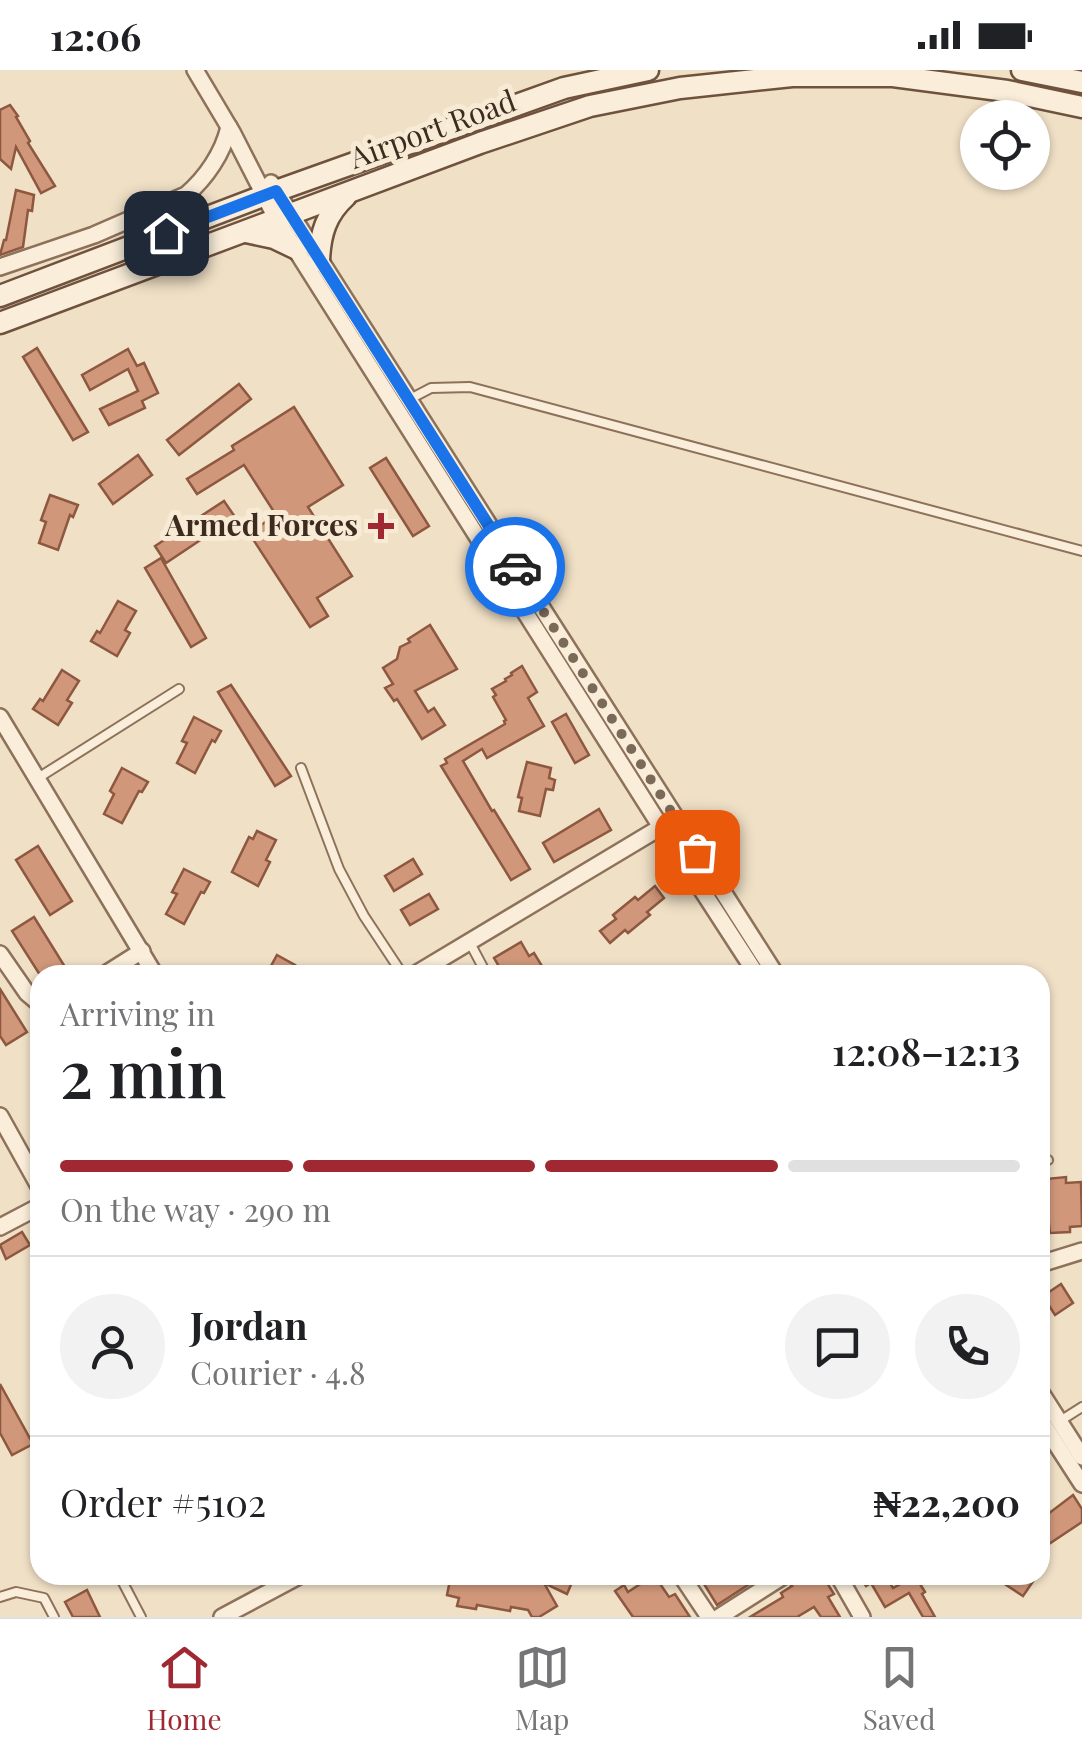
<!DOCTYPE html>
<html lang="en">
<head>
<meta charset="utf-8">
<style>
  body { margin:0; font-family:"Playfair Display",serif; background:#f2f2f2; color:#202124; height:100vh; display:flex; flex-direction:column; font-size:38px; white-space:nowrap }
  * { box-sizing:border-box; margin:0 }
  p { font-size:32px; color:#757577 }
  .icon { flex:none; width:55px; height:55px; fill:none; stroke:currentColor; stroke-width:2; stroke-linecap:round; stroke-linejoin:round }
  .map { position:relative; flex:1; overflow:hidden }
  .details { position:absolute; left:30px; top:895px; width:1020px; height:620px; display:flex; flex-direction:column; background:#fff; border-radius:30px; box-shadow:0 2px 8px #0004 }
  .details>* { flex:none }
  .buttons { position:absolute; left:960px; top:30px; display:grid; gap:20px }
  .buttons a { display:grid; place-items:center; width:90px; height:90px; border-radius:50%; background:#fff; box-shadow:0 2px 8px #0004; font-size:50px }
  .pin { position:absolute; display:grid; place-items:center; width:85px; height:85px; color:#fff; margin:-42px; border-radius:20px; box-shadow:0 5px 15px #0006 }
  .courier { position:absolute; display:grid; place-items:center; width:100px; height:100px; margin:-50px; border:8px solid #1a73e8; border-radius:50%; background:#fff; color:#222; box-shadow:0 2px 12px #0007 }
  .head em { font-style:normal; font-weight:600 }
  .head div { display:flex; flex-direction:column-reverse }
  .head { display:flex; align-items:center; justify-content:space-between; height:170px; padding:0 30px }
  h1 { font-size:65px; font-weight:600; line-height:75px }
  .bar { display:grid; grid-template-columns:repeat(4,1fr); gap:15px 10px; align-content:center; height:120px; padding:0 30px }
  .bar i { height:12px; border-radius:8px; background:#e0e0e0 }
  .bar .current { background:#9f2832 }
  .bar p { grid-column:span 4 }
  .line { display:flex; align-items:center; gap:25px; padding:0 30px; border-top:2px solid #e0e0e0 }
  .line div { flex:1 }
  .round { display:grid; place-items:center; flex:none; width:105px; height:105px; border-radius:52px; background:#f2f2f2 }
  .status { display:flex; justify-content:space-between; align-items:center; height:70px; padding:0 50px; background:#fff; direction:ltr }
  .status svg { height:28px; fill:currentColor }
  .dock { display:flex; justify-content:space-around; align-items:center; height:140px; border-top:2px solid #e0e0e0; background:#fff; font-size:28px; color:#757577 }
  .dock a { display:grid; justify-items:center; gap:5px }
  .dock .current { color:#9f2832 }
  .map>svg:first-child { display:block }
</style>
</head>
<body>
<div class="status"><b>12:06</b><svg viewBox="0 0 49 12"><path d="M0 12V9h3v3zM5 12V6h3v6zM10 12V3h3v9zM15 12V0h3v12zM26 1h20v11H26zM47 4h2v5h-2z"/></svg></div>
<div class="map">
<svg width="1082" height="1547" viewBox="0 0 1082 1547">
  <rect width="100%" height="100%" fill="#f0e0c6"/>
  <g fill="#d0977a" stroke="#8d583f" stroke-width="2.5">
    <polygon points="10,35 18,46 16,47 30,71 28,73 55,116 41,123 16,77 11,99 0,89 0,40"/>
    <polygon points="16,120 34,125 32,141 28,140 23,177 0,185 4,170 6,170"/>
    <polygon points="37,278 88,362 73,370 23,287"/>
    <polygon points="128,279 137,296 144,293 158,323 142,331 145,338 109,355 100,339 138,321 128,299 90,320 82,305"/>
    <polygon points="239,314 251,329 179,385 167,370"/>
    <polygon points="294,337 343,415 308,437 352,506 317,528 328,546 310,557 249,463 276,445 244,395 197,424 187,409 234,380 232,376"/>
    <polygon points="138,385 152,405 113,434 99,414"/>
    <polygon points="386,388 429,456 413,466 370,398"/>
    <polygon points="50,425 78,435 73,447 70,445 58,480 39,473 46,452 41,450"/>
    <polygon points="224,431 235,447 166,493 155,476"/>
    <polygon points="161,488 206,568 191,577 145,498"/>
    <polygon points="118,531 136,541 125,560 130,563 117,586 91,571 97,561 100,563"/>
    <polygon points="430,555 457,599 415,621 428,642 434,638 445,655 422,669 397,629 394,631 385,618 393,614 383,598 397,589 400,577 410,572 408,569"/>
    <polygon points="522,596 537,622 528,628 544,656 487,688 482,679 463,691 492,741 494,740 530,799 511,810 441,696 447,693 445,689 505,654 504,651 506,650 493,627 496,625 492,619 506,611 505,609 512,605 511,603"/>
    <polygon points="62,600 79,611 67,630 72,633 58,655 33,639 40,629 43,631"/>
    <polygon points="231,615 291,706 275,716 218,622"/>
    <polygon points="566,644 589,685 575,693 552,652"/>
    <polygon points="194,647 221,661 215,672 212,670 195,703 177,693 187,673 182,671"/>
    <polygon points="527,692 551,698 549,708 555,710 553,720 546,719 540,746 519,741 522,728 518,727"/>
    <polygon points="122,698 148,712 142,722 139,721 122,753 104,744 114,724 110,721"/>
    <polygon points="599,739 611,760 554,792 543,773"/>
    <polygon points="257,761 276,770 266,790 270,792 258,816 232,802 249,767 253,769"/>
    <polygon points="38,776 72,831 50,845 16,790"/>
    <polygon points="413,789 422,804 394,821 385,806"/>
    <polygon points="184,799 210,812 204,823 201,822 184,854 166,844 177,824 172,822"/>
    <polygon points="655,816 664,828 647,842 650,845 628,863 625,860 610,873 600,861 616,849 613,845 635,827 638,830"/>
    <polygon points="429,824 438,839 410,855 401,840"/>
    <polygon points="34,847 70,905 40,905 12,861"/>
    <polygon points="521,872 529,886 534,883 542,896 527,905 504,905 494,888"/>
    <polygon points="277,885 295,895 289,905 266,905"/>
    <polygon points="0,919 27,962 6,975 0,966"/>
    <polygon points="1066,1107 1066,1113 1081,1112 1082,1156 1070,1157 1070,1162 1050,1163 1048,1145 1044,1145 1043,1128 1047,1127 1045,1109"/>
    <polygon points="22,1162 30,1175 6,1189 0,1175"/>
    <polygon points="1061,1214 1073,1233 1055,1245 1043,1226"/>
    <polygon points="0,1314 33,1374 12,1385 0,1363"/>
    <polygon points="1073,1425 1082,1439 1082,1452 1040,1480 1040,1450"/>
    <polygon points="451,1505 575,1505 567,1524 544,1513 557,1536 539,1547 532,1547 528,1540 511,1537 510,1541 477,1535 476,1539 457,1536 459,1528 447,1525"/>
    <polygon points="654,1505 669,1527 675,1524 690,1547 633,1547 615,1521 624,1515 628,1522"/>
    <polygon points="707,1505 751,1505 754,1511 717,1535 704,1514 710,1511"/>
    <polygon points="811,1505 822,1505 834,1524 828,1527 840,1547 821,1547 814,1537 797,1547 750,1547 783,1527 781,1523 792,1516 791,1515 795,1510 801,1506 803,1510"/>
    <polygon points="859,1505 885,1505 893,1518 915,1506 925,1522 922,1524 935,1547 923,1547 909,1523 885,1537 871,1513 866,1516"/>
    <polygon points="991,1505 1025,1505 1034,1510 1023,1526"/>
    <polygon points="87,1520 100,1547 73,1547 65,1532"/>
  </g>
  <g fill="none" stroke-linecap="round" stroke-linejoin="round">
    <defs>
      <g id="lane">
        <polyline points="410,329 431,318 470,317 1082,481"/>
        <polyline points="301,698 339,799 364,846 403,905"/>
        <polyline points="38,708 179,619"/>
        <polyline points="470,873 487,905"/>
        <polyline points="1040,1094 1048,1090"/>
        <polyline points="1060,1351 1082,1337"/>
        <polyline points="119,1505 141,1547"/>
        <polyline points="0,1527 16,1522 44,1528 54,1547"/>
      </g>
      <g id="street">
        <polyline points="195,0 232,62 277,150 661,757 757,905"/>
        <polyline points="271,113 776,905"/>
        <path d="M0,197L94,165L186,125C206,108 223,83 229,57"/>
        <polyline points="0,647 155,905"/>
        <polyline points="0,884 27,923 40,934"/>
        <polyline points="104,905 142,881"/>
        <polyline points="414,905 661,757"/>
        <polyline points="0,1046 40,1118"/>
        <polyline points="0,1157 40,1136"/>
        <polyline points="1040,1194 1082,1181"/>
        <polyline points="1040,1321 1082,1387"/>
        <polyline points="1040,1349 1082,1414"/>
        <polyline points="681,1505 709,1547"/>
        <polyline points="838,1505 862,1547"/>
        <polyline points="222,1547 301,1505"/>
        <polyline points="719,1547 785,1505"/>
      </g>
      <g id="secondary">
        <polyline points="1022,0 1082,12"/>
        <polyline points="246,162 274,168 297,179"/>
        <path d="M319,191C320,164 326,144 346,126"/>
        <polyline points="0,226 276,121 564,18 648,0"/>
        <polyline points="0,253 480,73 590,36 680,18 792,6 893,6 1007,21 1082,37"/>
      </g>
    </defs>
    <use href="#lane" stroke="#8d715b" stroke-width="12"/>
    <use href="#street" stroke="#8d715b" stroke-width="20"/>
    <use href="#secondary" stroke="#6f523e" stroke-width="25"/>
    <use href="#lane" stroke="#faeeda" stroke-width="8"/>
    <use href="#street" stroke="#faeeda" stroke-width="15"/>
    <use href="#secondary" stroke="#faeeda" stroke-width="20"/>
  </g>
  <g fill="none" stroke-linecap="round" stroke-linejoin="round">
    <polyline stroke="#7c6a59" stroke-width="10" stroke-dasharray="0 18" points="515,497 697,782"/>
    <polyline stroke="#1a73e8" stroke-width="12" points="166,163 276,121 515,497"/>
  </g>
  <path fill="#9f2832" stroke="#f7ebd6" stroke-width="4" d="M376 441h10v10h10v10h-10v10h-10v-10h-10v-10h10z"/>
  <g text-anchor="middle" stroke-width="10" stroke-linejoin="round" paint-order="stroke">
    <g font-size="30" fill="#3d2b1f" stroke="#f7ebd6">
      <text transform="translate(433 60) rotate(-20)" y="10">Airport Road</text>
    </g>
    <g font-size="30" font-weight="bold" fill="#3d2b1f" stroke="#f7ebd6" text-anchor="end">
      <text x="358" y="466">Armed Forces</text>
    </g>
  </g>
</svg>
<div class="buttons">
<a><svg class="icon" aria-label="locate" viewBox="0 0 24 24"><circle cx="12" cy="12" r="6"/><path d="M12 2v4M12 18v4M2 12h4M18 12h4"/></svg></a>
</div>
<div class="pin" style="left:697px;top:782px;background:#ea580c"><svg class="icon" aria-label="bag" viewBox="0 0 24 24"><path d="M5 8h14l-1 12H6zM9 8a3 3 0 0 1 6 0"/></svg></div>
<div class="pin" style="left:166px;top:163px;background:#1f2937"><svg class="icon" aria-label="home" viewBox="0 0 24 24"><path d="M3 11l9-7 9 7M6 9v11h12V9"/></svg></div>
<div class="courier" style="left:515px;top:497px"><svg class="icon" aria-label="car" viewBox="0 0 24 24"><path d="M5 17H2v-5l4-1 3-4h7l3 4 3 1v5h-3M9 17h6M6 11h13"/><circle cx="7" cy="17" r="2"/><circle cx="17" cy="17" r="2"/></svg></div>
<section class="details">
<div class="head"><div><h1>2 min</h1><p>Arriving in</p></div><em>12:08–12:13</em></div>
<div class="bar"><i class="current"></i><i class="current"></i><i class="current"></i><i></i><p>On the way · 290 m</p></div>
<div class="line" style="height:180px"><a class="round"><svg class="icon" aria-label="person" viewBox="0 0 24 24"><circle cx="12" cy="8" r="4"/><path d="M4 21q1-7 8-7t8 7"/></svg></a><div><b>Jordan</b><p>Courier · 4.8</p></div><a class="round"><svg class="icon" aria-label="chat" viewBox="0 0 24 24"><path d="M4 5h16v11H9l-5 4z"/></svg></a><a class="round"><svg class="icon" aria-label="phone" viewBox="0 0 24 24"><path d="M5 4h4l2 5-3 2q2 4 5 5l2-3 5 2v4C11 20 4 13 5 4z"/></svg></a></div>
<div class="line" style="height:130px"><div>Order #5102</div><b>₦22,200</b></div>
</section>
</div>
<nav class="dock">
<a class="current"><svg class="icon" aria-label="home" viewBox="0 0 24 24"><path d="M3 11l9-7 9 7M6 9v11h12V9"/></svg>Home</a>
<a><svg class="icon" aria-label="map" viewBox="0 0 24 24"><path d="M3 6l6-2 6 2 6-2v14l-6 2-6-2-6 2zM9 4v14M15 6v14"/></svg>Map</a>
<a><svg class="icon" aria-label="saved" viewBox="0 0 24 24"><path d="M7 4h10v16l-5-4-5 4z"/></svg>Saved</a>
</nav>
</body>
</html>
